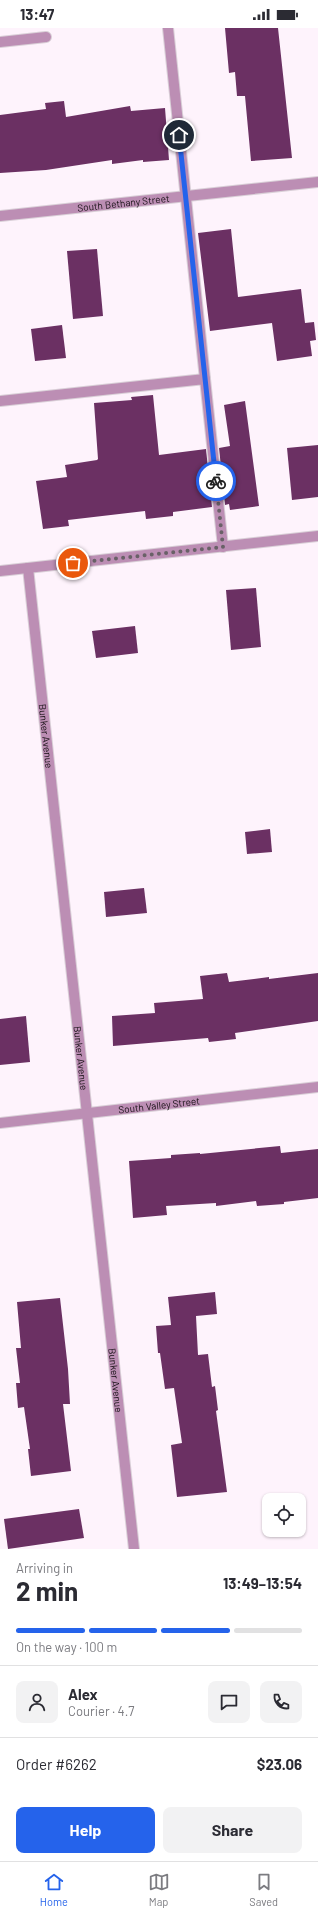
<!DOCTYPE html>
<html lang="en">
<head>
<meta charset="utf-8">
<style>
  body { margin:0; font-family:Barlow,sans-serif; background:#f2f2f3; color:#2b2b33; height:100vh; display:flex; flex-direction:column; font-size:15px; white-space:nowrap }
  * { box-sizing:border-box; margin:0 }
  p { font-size:13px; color:#7c7c81 }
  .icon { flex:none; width:22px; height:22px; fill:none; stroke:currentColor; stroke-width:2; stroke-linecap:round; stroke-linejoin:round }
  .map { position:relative; height:1521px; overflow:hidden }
  .sheet { display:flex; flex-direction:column; background:#fff; flex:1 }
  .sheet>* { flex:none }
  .controls { position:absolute; left:262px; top:1465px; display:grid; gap:8px }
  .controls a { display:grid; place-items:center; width:44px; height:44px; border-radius:8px; background:#fff; box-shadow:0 1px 3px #0004; font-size:20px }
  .pin { position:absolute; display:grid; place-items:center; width:34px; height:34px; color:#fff; margin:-17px; border:2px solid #fff; border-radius:50%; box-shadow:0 1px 4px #0007 }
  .courier { position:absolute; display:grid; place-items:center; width:40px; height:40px; margin:-20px; border:3px solid #2563eb; border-radius:50%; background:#fff; color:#222; box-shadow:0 1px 5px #0007 }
  .overview em { font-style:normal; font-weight:700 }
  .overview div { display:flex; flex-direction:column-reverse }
  .overview { display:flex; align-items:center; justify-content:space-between; height:68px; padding:0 16px }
  h1 { font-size:26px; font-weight:700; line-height:30px }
  .bar { display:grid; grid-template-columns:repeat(4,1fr); gap:6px 4px; align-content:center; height:48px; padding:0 16px }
  .bar i { height:5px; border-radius:3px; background:#e1e1e2 }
  .bar .on { background:#2563eb }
  .bar p { grid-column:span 4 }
  .line { display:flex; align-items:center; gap:10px; padding:0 16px; border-top:1px solid #e1e1e2 }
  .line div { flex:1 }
  .round { display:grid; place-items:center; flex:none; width:42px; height:42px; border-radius:8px; background:#f2f2f3 }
  .button { display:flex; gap:8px; margin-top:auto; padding:8px 16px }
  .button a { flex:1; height:46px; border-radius:8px; background:#2563eb; color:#fff; font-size:16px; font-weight:700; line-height:46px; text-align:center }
  .button a+a { background:#f2f2f3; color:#2b2b33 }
  .status { display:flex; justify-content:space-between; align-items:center; height:28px; padding:0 20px; background:#fff; direction:ltr }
  .status svg { height:11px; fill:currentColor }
  .tabs { display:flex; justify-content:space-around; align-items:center; height:56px; border-top:1px solid #e1e1e2; background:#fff; font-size:11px; color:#7c7c81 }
  .tabs a { display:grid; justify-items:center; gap:2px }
  .tabs .on { color:#2563eb }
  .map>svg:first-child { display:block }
</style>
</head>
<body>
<div class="status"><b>13:47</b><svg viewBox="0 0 49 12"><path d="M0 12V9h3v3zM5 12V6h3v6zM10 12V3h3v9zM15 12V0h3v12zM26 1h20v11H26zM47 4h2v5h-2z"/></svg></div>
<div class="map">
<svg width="318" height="1521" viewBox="0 0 318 1521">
  <rect width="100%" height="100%" fill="#fef3fc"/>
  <g fill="#6b3063">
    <polygon points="225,0 278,0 292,130 251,133 245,68 237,68 235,44 229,45"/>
    <polygon points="64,73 66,89 130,78 131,83 165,80 169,132 143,134 143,132 112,136 112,132 46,142 0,145 0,87 46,81 45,75"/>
    <polygon points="231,201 238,269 301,261 305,295 314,294 316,312 310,313 312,328 277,333 272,295 210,303 198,205"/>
    <polygon points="97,221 103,288 73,291 67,223"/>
    <polygon points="62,297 66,330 35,333 31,301"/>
    <polygon points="153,367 159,427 206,421 212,479 173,484 173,488 146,491 145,483 68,492 69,498 43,501 36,453 67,449 65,437 97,432 98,431 94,375 132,372 131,369"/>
    <polygon points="245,373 259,478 230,482 229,476 225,477 219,420 230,418 224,377"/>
    <polygon points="318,417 318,469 292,472 287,420"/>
    <polygon points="256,560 261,619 231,622 226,562"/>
    <polygon points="135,598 138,625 96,630 92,603"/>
    <polygon points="270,801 272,824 247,826 245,804"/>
    <polygon points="144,860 147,885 106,889 104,864"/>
    <polygon points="227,945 229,954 269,949 269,951 318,945 318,993 235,1005 236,1011 209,1014 208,1010 113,1018 112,988 155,985 154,975 203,971 200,948"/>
    <polygon points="26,988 30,1034 0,1037 0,991"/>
    <polygon points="280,1118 281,1125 318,1121 318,1170 284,1174 284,1176 257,1178 256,1173 216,1178 216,1175 166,1178 167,1187 133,1190 129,1133 171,1130 171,1127 200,1125 200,1126"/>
    <polygon points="215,1264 217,1286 196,1288 198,1327 208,1326 212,1359 215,1358 218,1382 216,1383 227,1464 177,1469 171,1417 182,1415 174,1360 165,1361 160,1325 158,1325 156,1298 171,1297 168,1269"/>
    <polygon points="60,1270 68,1341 70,1376 63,1376 71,1443 31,1448 28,1421 30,1421 24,1379 18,1380 16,1355 20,1355 16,1320 21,1320 17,1274"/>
    <polygon points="79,1481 84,1510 8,1521 4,1491"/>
  </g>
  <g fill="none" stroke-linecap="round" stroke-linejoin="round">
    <defs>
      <g id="lane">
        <polyline points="168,0 205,351"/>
        <polyline points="0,14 46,9"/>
        <polyline points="0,373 205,351 223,519"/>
      </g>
      <g id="street">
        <path id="s1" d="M0,188L318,154"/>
        <path id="s2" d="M28,540L134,1521"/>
        <polyline points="0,543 318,508"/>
        <path id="s3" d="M0,1095L318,1059"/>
      </g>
    </defs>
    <use href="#lane" stroke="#d9cfd7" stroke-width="12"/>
    <use href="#street" stroke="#d9cfd7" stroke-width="12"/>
    <use href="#lane" stroke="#bc8eb4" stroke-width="10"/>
    <use href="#street" stroke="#bc8eb4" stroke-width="10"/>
  </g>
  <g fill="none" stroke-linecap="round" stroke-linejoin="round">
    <polyline stroke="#696167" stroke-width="4" stroke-dasharray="0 7.2" points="73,535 223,519 216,453"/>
    <polyline stroke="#2563eb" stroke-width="5" points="179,107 216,453"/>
  </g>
  <g text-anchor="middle" stroke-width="4" stroke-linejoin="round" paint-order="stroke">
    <g font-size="10" fill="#191217" stroke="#fff">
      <text dy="4" stroke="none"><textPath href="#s1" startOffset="124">South Bethany Street</textPath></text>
      <text dy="4" stroke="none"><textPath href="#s2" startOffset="169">Bunker Avenue</textPath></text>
      <text dy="4" stroke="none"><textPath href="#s2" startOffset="493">Bunker Avenue</textPath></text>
      <text dy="4" stroke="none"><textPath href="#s3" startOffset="160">South Valley Street</textPath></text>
      <text dy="4" stroke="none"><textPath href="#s2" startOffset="817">Bunker Avenue</textPath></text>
    </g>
  </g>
</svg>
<div class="controls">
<a><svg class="icon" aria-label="locate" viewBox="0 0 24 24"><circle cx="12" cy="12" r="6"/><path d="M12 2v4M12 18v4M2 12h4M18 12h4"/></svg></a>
</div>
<div class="pin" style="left:73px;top:535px;background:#ea580c"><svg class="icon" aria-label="bag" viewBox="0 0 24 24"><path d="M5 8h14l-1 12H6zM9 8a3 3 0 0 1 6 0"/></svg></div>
<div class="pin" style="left:179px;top:107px;background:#1f2937"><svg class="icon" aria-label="home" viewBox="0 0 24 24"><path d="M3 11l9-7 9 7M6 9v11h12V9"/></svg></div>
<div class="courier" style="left:216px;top:453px"><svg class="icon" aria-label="bike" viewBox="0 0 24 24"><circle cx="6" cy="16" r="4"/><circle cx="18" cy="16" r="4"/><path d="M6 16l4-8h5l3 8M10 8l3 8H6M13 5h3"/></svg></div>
</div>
<section class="sheet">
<div class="overview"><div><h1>2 min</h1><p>Arriving in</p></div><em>13:49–13:54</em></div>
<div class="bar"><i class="on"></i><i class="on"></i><i class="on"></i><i></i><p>On the way · 100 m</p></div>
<div class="line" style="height:72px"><a class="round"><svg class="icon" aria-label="person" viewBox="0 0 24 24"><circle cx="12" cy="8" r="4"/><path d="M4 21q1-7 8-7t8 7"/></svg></a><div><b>Alex</b><p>Courier · 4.7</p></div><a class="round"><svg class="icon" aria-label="chat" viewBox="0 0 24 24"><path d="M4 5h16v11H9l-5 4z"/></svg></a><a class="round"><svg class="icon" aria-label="phone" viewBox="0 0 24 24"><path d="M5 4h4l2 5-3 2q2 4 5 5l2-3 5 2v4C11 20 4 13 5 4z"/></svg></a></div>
<div class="line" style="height:52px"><div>Order #6262</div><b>$23.06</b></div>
<div class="button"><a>Help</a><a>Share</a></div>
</section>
<nav class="tabs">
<a class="on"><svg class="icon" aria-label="home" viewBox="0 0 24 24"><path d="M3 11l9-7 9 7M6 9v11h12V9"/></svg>Home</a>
<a><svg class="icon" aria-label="map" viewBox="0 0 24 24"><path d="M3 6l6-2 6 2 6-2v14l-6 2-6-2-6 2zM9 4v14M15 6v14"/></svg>Map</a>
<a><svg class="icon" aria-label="saved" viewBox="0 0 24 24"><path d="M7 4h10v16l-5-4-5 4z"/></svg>Saved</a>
</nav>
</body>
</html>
